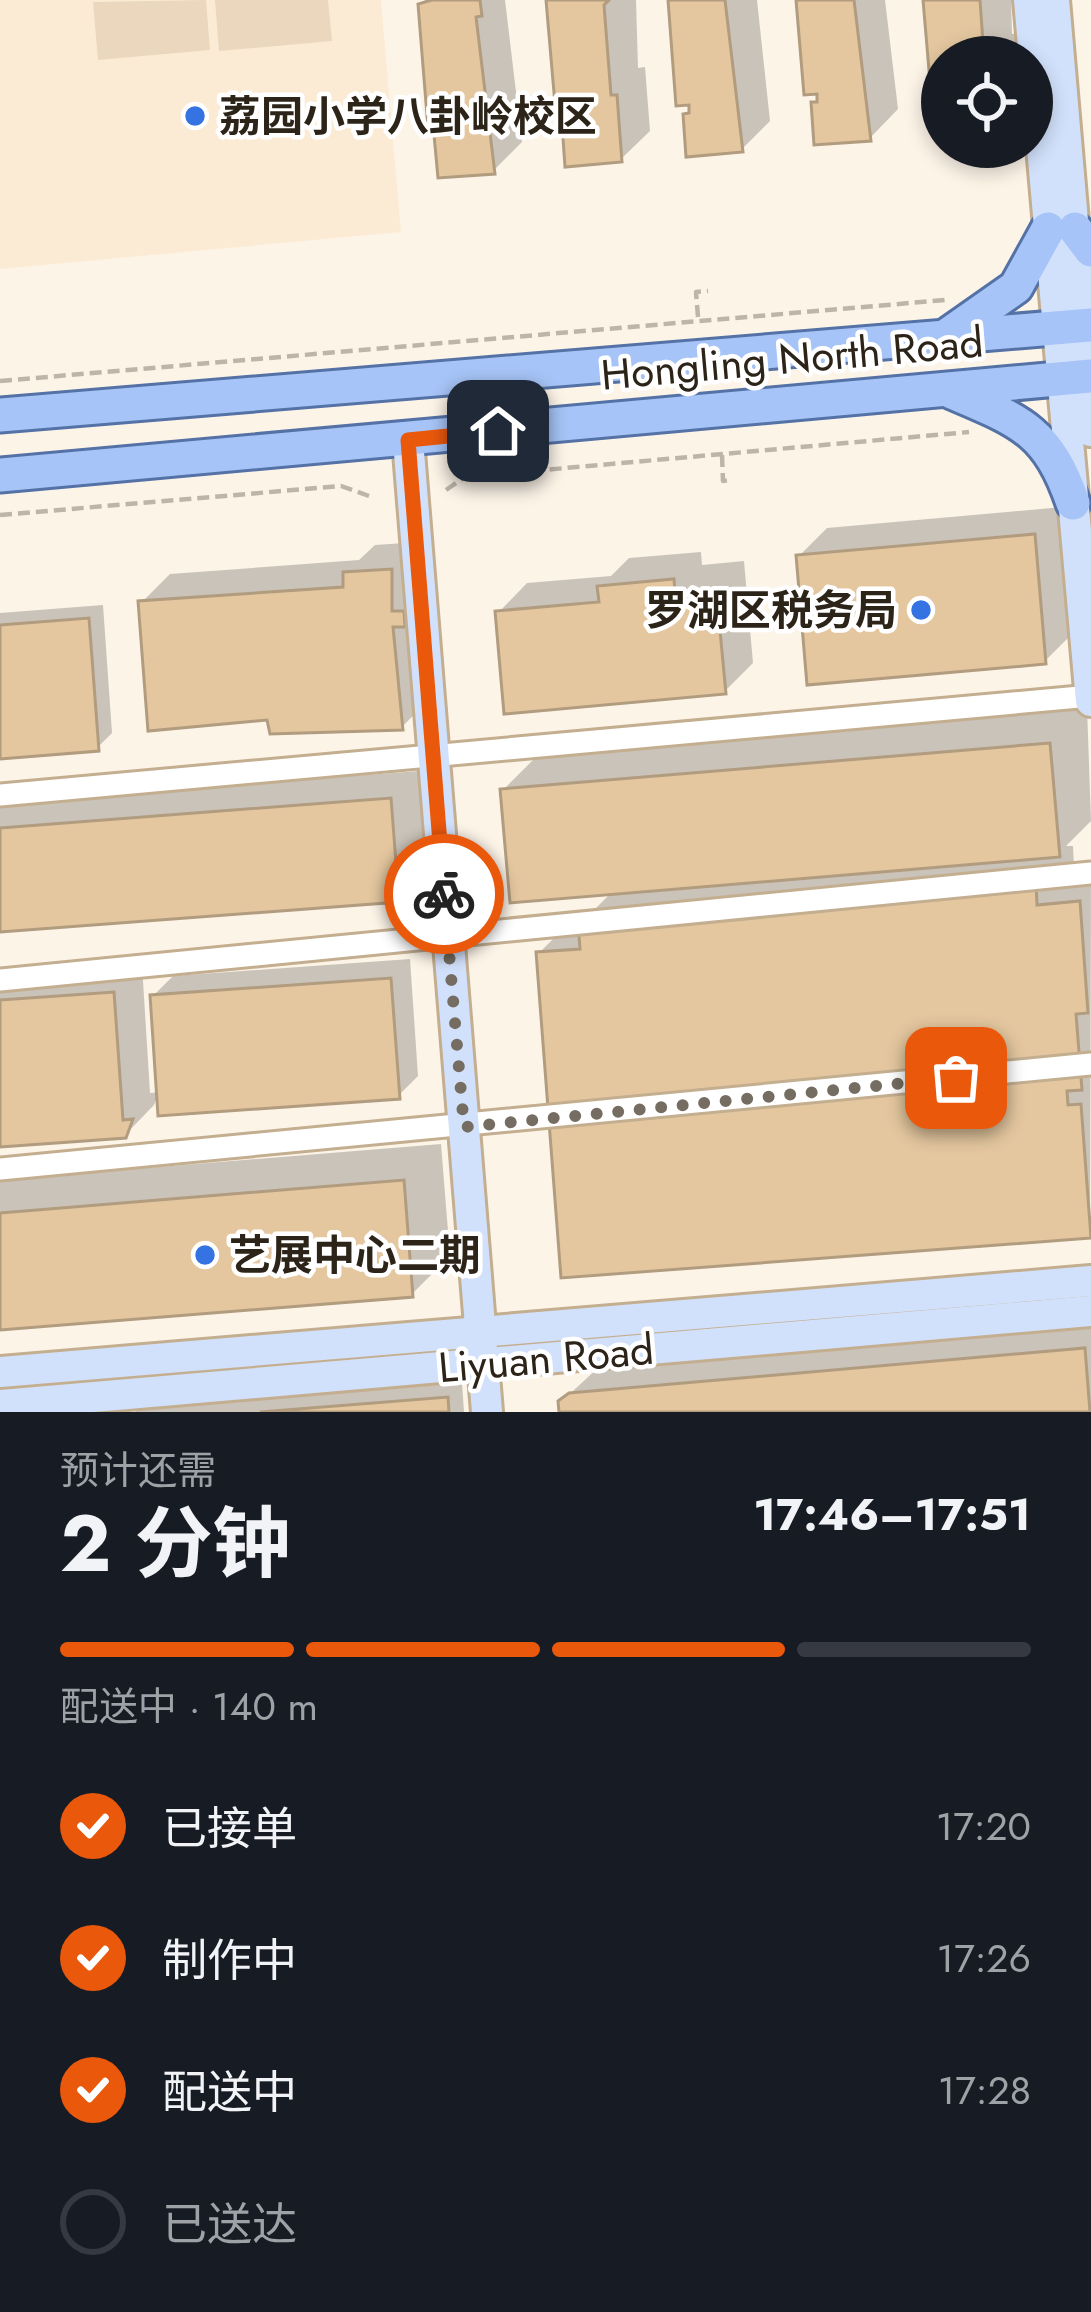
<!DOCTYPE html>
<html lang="zh">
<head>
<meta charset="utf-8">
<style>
  body { margin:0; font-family:Jost,"Noto Sans SC",sans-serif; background:#20242c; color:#f1f3f6; height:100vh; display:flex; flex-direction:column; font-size:45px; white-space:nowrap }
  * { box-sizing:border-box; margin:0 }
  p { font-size:39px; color:#9ea1a6 }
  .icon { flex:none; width:66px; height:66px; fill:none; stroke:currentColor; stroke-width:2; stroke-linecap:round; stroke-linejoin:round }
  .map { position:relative; height:1412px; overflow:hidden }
  .drawer { display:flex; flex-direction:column; background:#171b24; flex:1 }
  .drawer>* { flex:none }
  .controls { position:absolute; left:921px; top:36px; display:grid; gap:24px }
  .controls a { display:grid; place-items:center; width:132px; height:132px; border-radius:50%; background:#171b24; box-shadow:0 6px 18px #0003; font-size:60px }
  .pin { position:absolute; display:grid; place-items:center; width:102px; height:102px; color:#fff; margin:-51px; border-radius:24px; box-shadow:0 6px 18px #0006 }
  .courier { position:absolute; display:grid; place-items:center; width:120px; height:120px; margin:-60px; border:9px solid #ea580c; border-radius:50%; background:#fff; color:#222; box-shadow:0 3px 15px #0007 }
  .summary em { font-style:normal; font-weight:700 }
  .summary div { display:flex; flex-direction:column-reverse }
  .summary { display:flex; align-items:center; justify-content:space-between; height:204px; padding:0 60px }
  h1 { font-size:78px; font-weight:700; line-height:90px }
  .bar { display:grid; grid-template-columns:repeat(4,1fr); gap:18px 12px; align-content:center; height:144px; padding:0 60px }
  .bar i { height:15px; border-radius:9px; background:#363941 }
  .bar .current { background:#ea580c }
  .bar p { grid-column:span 4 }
  ol { padding:0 60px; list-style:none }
  li { display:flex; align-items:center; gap:36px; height:132px }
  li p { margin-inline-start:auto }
  li .icon { padding:12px; border-radius:50%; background:#ea580c; color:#fff; stroke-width:4 }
  li:last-child { color:#9ea1a6 }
  li i { width:66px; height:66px; border:6px solid #363941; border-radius:50% }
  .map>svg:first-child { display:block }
</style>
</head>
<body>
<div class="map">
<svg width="1091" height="1412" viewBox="0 0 1091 1412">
  <rect width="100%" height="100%" fill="#fdf4e8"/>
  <polygon fill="#fcebd4" points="0,0 381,0 401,232 0,269"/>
  <g fill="#ead7be">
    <polygon points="206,0 210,50 98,60 93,2"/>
    <polygon points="215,0 328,0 332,41 219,51"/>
  </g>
  <g fill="#0003">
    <polygon points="425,0 505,0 522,142 493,171 437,136 444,130 421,5"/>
    <polygon points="549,0 636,0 638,68 645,67 650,131 621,159 565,125 572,118"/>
    <polygon points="671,0 757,0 770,121 742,149 686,115 692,109"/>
    <polygon points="799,0 885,0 898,109 870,138 814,104 820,98"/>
    <polygon points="926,0 1011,0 1012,34 1019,33 1021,57 942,57 942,78"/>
    <polygon points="1063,507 1073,633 1045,661 799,556 827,528"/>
    <polygon points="419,542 430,698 402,727 269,717 142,602 170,574 359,560 375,545"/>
    <polygon points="701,552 702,565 744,561 753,663 725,691 499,612 527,583 611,576 629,558"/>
    <polygon points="103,605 112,733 97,748 0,756 0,613"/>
    <polygon points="1087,707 1091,821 1066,846 1073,846 1074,868 1091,867 1090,1235 539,953 577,915 590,914 613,891 503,790 541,752"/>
    <polygon points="419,771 426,870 397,899 0,929 0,803"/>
    <polygon points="410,959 418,1076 398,1096 153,996 173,976"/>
    <polygon points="142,965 150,1093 159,1092 154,1105 125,1135 0,1144 0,974"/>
    <polygon points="441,1144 450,1256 412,1294 0,1327 0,1180"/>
    <polygon points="1091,1322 1091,1412 562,1412 561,1402 600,1366"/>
    <polygon points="462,1383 464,1412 135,1412 137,1410"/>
  </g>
  <g fill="#e4c79f" stroke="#b29c7f" stroke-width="3">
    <polygon points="432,0 480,0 482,16 476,17 495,174 438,178 434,135 441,135 440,127 428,128 418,4"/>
    <polygon points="546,0 609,0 604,5 611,95 617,95 622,162 565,167 562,124 569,123 568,115 556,116"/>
    <polygon points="668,0 725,0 743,152 686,157 683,114 689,113 689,105 676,106"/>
    <polygon points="796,0 854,0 871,141 814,145 811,102 817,102 817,94 804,95"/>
    <polygon points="923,0 980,0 984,57 942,57 942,81 930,82"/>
    <polygon points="1035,534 1046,664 807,685 796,555"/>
    <polygon points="392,569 392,611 404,611 405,627 393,627 403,730 270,734 267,720 148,731 138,601 343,587 343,572"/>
    <polygon points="674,579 675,592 716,588 726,694 504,714 495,611 599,602 597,586"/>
    <polygon points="89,618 99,751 0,759 0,625"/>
    <polygon points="1050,743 1060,857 510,903 500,789"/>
    <polygon points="391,798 399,902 0,932 0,828"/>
    <polygon points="1036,882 1037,905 1080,901 1088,1013 1076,1014 1082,1090 1067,1091 1068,1105 1081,1104 1091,1238 561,1278 536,952 580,949 578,922"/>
    <polygon points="391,978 400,1099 158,1116 150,995"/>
    <polygon points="114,992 123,1120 133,1119 126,1138 0,1147 0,1000"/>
    <polygon points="404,1180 413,1297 0,1330 0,1213"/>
    <polygon points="1085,1348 1090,1412 559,1412 558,1401 569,1393"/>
    <polygon points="448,1397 449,1412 260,1412"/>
  </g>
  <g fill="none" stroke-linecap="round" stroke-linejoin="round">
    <defs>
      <g id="street">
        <polyline points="0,795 1091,696"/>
        <polyline points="0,980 1091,873"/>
        <polyline points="0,1169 1091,1064"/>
      </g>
      <g id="secondary">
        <polyline points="1029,0 1091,701"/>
        <polyline points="1054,0 1091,431"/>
        <polyline points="408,440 487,1412"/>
        <polyline points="0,1372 1091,1281"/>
        <polyline points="0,1405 1091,1311"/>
      </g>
      <g id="primary">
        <polyline points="1075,229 1091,250"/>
        <polyline points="949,334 1016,287 1048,229"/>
        <path d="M952,392C1020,421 1048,430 1073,503"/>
        <polyline points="0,415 1091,325"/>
        <polyline points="0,475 1091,376"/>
      </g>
    </defs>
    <use href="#street" stroke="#c4ae90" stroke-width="27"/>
    <use href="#secondary" stroke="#c4ae90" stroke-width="36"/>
    <use href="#primary" stroke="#5472a6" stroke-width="39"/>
    <g stroke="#beb5a9" stroke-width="4.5" stroke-dasharray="12 6" stroke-linecap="butt">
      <polyline points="698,317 696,292 708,291"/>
      <polyline points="0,381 945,300"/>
      <polyline points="722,455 723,481 729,480"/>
      <polyline points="446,490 465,477 969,432"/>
      <polyline points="0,515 341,486 369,496"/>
    </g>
    <use href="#street" stroke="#fff" stroke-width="21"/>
    <use href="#secondary" stroke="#d2e1fb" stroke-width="30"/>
    <use href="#primary" stroke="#a6c4f7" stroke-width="33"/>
  </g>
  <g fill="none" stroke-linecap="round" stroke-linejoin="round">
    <polyline stroke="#756d61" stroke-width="12" stroke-dasharray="0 21.6" points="444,894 464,1127 956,1078"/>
    <polyline stroke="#ea580c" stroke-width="15" points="444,894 408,440 498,431"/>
  </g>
  <g fill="#3473e1" stroke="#fff" stroke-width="4.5">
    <circle cx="195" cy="116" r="12"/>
    <circle cx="921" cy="610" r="12"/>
    <circle cx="205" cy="1255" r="12"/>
  </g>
  <g text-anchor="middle" stroke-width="9" stroke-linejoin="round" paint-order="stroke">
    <g font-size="42" font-weight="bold" fill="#2c2418" stroke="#fff" text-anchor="start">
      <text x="219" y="131">荔园小学八卦岭校区</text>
      <text x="897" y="625" text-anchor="end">罗湖区税务局</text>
      <text x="229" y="1270">艺展中心二期</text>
    </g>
    <g font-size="42" fill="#2c2418" stroke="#fff">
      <text transform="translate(792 358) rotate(-5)" y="15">Hongling North Road</text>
      <text transform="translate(546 1358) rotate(-5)" y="15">Liyuan Road</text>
    </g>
  </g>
</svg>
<div class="controls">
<a><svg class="icon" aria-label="locate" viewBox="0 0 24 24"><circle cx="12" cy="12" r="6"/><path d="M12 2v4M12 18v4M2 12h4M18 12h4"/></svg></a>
</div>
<div class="pin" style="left:956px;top:1078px;background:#ea580c"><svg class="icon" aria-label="bag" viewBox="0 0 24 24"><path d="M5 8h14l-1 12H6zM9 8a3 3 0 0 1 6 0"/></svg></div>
<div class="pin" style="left:498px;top:431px;background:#1f2937"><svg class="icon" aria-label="home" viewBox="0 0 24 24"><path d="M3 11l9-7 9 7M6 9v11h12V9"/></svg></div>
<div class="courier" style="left:444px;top:894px"><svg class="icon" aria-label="bike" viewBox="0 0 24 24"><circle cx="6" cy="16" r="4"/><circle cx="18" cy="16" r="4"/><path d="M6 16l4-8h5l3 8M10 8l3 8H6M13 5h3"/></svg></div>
</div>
<section class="drawer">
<div class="summary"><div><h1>2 分钟</h1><p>预计还需</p></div><em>17:46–17:51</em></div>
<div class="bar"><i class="current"></i><i class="current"></i><i class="current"></i><i></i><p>配送中 · 140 m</p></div>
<ol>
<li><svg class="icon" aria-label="check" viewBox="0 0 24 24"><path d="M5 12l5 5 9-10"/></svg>已接单<p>17:20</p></li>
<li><svg class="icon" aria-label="check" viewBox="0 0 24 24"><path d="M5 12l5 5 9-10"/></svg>制作中<p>17:26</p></li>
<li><svg class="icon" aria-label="check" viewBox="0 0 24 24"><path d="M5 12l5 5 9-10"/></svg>配送中<p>17:28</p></li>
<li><i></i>已送达</li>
</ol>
</section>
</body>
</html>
